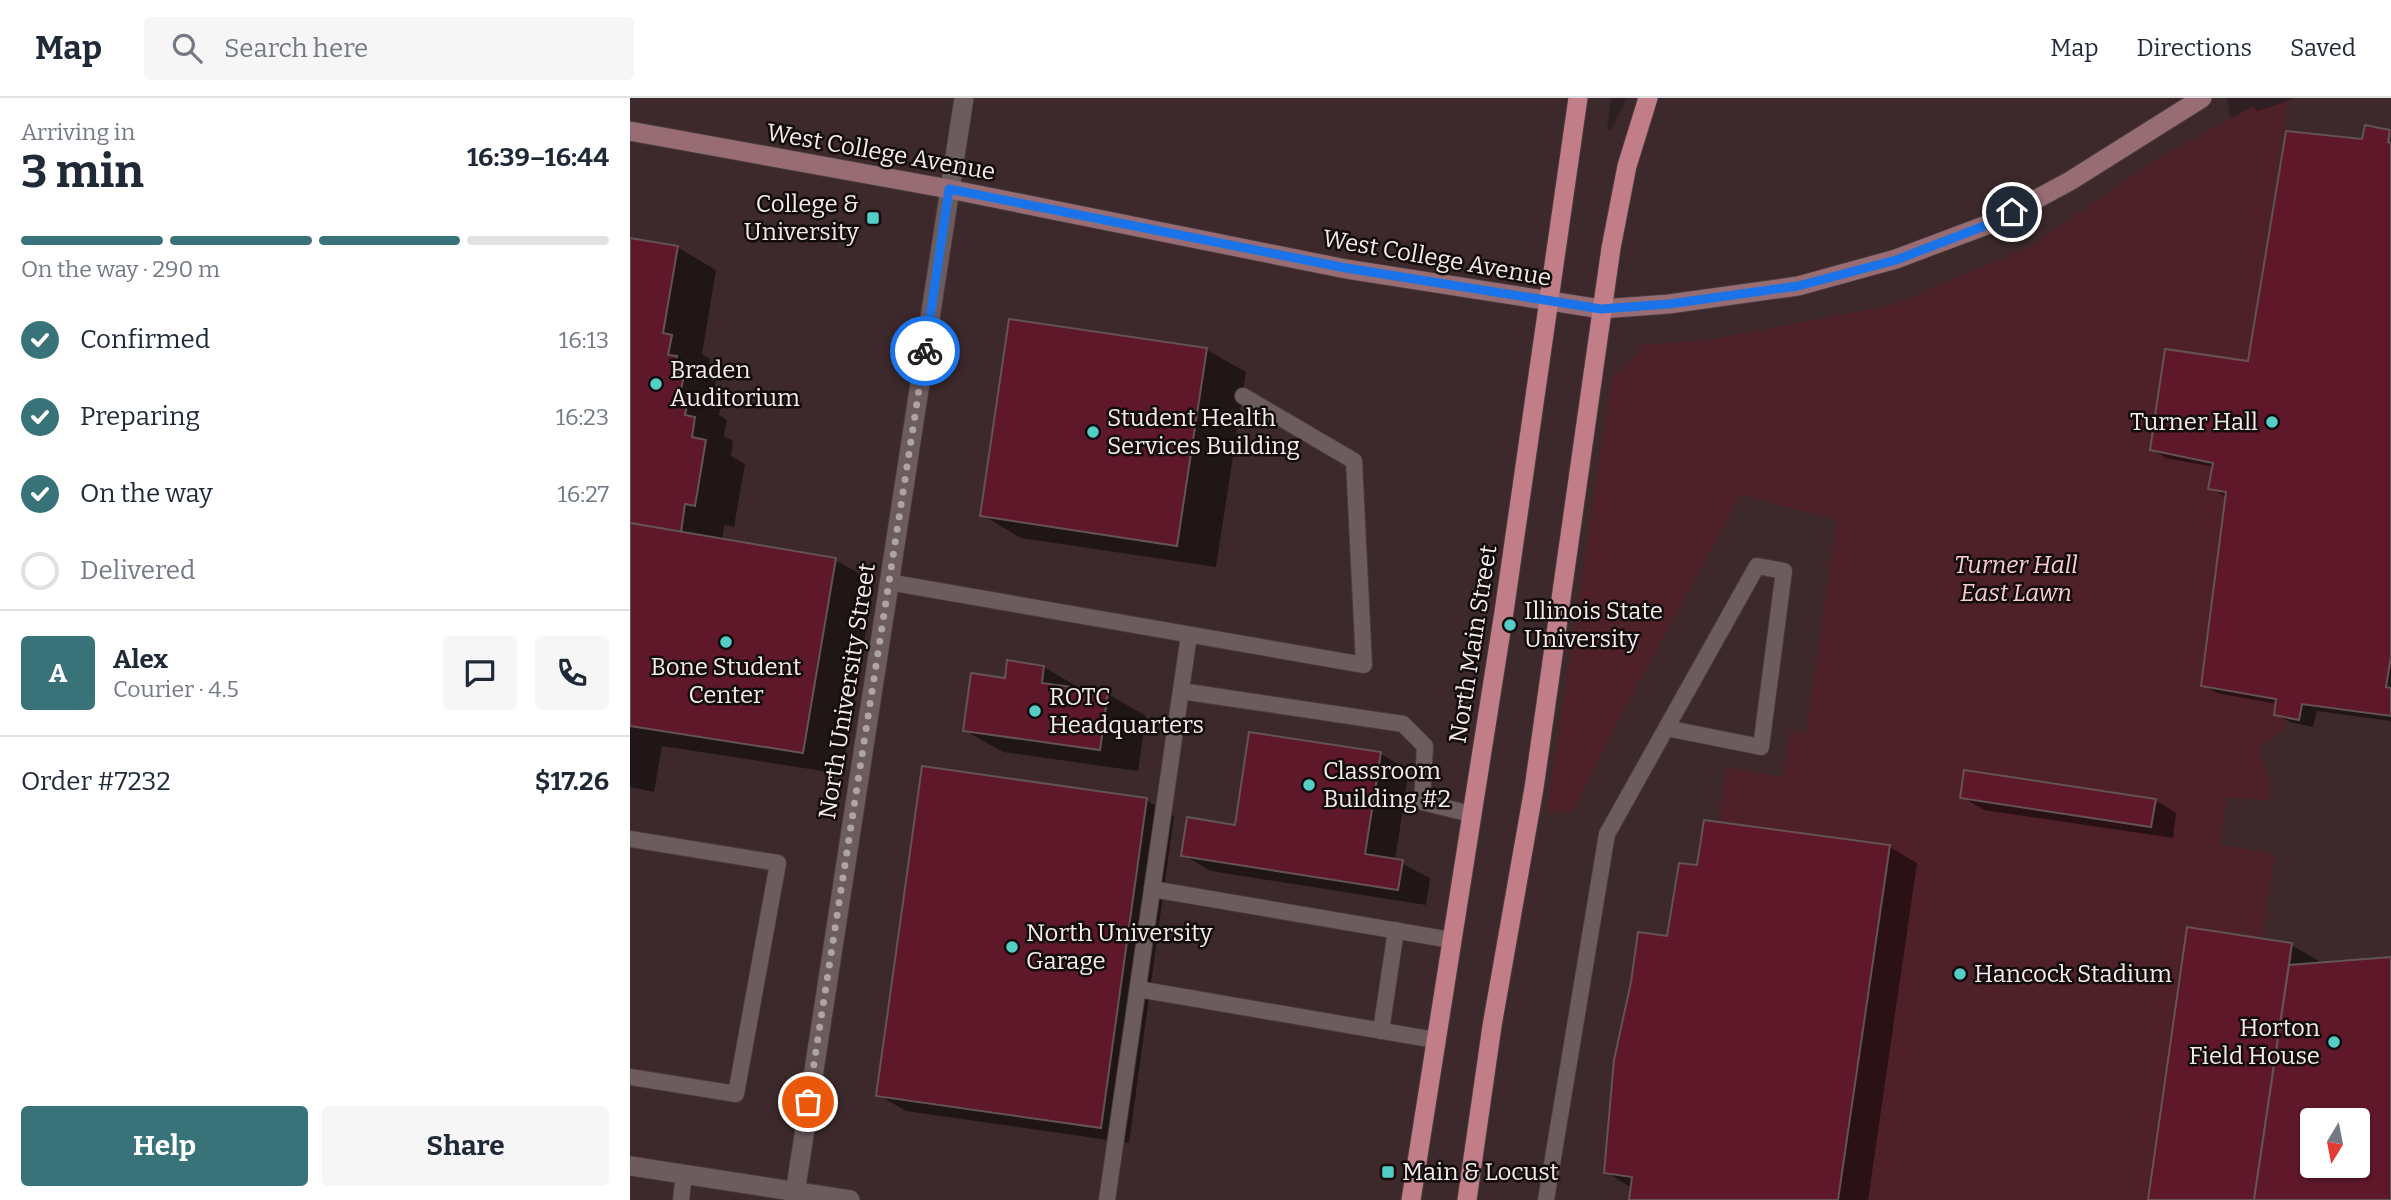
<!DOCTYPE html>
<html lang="en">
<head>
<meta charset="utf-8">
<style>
  body { margin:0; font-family:Bitter,serif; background:#f6f6f7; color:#1f2937; height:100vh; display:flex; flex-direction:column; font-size:26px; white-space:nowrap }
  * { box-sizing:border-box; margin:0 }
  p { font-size:23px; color:#747a83 }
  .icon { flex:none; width:38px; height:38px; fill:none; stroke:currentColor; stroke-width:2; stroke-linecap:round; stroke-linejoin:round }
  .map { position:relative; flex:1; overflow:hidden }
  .details { display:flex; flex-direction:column; background:#fff; width:630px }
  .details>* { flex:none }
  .needle { width:46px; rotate:190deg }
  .controls { position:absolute; left:1670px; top:1010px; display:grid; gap:14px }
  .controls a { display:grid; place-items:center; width:70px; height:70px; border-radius:7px; background:#fff; box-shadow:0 2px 5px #0004; font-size:35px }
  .pin { position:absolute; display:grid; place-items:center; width:60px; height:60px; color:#fff; margin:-30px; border:4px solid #fff; border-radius:50%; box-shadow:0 2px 7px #0007 }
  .courier { position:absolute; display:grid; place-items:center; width:70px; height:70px; margin:-35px; border:5px solid #1a73e8; border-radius:50%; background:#fff; color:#222; box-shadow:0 2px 9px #0007 }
  .headline em { font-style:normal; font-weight:700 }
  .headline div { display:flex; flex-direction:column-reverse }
  .headline { display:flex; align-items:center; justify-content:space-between; height:119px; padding:0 21px }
  h1 { font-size:46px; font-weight:700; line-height:52px }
  .bar { display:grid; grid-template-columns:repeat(4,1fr); gap:10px 7px; align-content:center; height:84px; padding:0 21px }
  .bar i { height:9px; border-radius:5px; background:#e0e1e3 }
  .bar .selected { background:#377378 }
  .bar p { grid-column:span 4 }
  .line { display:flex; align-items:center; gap:18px; padding:0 21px; border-top:2px solid #e0e1e3 }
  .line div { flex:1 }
  .round { display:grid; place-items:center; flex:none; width:74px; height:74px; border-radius:7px; background:#f6f6f7 }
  ol { padding:0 21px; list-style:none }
  li { display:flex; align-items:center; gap:21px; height:77px }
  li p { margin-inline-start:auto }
  li .icon { padding:7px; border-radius:50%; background:#377378; color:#fff; stroke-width:4 }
  li:last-child { color:#747a83 }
  li i { width:38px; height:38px; border:4px solid #e0e1e3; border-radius:50% }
  .action { display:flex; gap:14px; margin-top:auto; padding:14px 21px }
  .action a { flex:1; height:80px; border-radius:7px; background:#377378; color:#fff; font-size:28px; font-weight:700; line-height:80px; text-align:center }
  .action a+a { background:#f6f6f7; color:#1f2937 }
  header { display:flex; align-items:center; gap:42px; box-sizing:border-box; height:98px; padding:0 35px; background:#fff; border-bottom:2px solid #e0e1e3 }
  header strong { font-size:33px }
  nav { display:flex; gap:38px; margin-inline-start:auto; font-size:24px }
  .search { width:490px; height:63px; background:#f6f6f7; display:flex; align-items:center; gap:18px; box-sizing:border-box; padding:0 24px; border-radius:7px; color:#747a83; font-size:26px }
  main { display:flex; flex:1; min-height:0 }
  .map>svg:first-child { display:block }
</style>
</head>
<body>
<header>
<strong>Map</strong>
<div class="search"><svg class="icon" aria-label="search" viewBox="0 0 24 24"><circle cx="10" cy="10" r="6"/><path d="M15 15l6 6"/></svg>Search here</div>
<nav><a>Map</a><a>Directions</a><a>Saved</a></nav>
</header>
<main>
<section class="details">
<div class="headline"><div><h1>3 min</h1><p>Arriving in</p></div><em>16:39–16:44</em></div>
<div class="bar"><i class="selected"></i><i class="selected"></i><i class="selected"></i><i></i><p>On the way · 290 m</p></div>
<ol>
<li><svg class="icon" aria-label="check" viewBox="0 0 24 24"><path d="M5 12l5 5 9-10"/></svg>Confirmed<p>16:13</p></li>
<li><svg class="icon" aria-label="check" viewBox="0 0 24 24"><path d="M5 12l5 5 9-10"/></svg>Preparing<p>16:23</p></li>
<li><svg class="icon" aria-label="check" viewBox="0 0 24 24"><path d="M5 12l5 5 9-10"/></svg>On the way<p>16:27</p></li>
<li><i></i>Delivered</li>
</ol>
<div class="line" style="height:126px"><b class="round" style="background:#377378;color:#fff">A</b><div><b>Alex</b><p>Courier · 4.5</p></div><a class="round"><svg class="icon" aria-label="chat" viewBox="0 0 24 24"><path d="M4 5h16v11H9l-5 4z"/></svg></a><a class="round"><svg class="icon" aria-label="phone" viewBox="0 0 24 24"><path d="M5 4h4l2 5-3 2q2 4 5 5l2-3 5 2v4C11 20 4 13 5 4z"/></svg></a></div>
<div class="line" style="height:91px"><div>Order #7232</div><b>$17.26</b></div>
<div class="action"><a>Help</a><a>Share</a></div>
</section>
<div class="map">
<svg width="1761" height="1102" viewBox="0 0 1761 1102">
  <rect width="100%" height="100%" fill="#2e2022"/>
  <path fill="#3d292b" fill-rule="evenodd" d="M0,0H981L977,31L981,32L997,0H1597L1602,28L1664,0H1761V1102H0ZM1682,1022H1727V1068H1682Z"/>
  <polygon fill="#4e2028" points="1658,3 1618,263 1535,251 1520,352 1583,365 1578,391 1596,394 1571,587 1646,601 1647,617 1658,620 1654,632 1629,648 1641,688 1638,703 1597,699 1590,747 1641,755 1644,759 1632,841 1624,1102 999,1102 1001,1079 974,1075 979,1034 981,983 998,893 1037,838 1049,765 1067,766 1074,722 1089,724 1096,669 1153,679 1160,633 1176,635 1207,423 1111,396 980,638 941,716 917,713 982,279 1011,252 1009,247 1078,242 1263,207 1399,149 1524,63 1623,8 1627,13"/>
  <g fill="#0007" fill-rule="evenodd">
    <polygon points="1759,34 1761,623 1687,613 1683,629 1660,624 1645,616 1647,606 1587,595 1573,587 1597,399 1580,390 1584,369 1536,360 1522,351 1619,265 1734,42"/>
    <polygon points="0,142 47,149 86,172 72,256 80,261 77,277 86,282 83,296 92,301 89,317 97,322 94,338 103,343 101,358 115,366 104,429 94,427 92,443 205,462 244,484 212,676 32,648 24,694 0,689"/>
    <polygon points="577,252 616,274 586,469 391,440 352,417"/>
    <polygon points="414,569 453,592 478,596 516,618 508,673 373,654 334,632 376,582"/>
    <polygon points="621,636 751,656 779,672 765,762 800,780 796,807 581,773 553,757 606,729"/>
    <polygon points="1332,699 1525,702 1546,715 1543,740 1354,712"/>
    <polygon points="516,702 544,718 499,1045 276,1013 248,997"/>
    <polygon points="1260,749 1287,765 1238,1102 1000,1102 1002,1090 976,1074 1039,840 1068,769"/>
    <path d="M1661,847L1689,863L1761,1102H1520ZM1658,856H1662L1659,876L1656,875ZM1682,1022H1727V1068H1682Z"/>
  </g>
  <g fill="#5e1829" stroke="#635355" stroke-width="2" fill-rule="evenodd">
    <polygon points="1735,27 1760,32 1758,44 1761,45 1761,559 1756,589 1761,590 1761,618 1672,606 1669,622 1644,617 1646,601 1571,588 1596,394 1578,391 1583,365 1520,352 1535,251 1618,263 1656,33 1732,41"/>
    <polygon points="0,140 48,148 33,235 42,237 38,257 47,258 44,275 54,277 50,296 59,298 55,317 65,319 62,339 76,342 65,408 55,406 51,434 0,425"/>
    <polygon points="379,221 577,250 547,448 350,418"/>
    <polygon points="0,425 206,460 173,655 0,628"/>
    <polygon points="377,562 414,568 412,585 478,594 470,652 333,633 341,575 375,580"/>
    <polygon points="619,634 751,654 735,756 773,762 768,792 551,758 557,719 605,727"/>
    <polygon points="292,668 517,700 471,1030 246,998"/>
    <polygon points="1334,672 1526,701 1521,729 1330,700"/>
    <polygon points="1074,722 1260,747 1208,1102 999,1102 1002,1079 974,1075 984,962 1001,884 1008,834 1037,838 1049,765 1067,767"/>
    <polygon points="1557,829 1662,845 1624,1102 1518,1102"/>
    <path d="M1761,859V1102H1624L1659,867ZM1682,1022H1727V1068H1682Z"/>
  </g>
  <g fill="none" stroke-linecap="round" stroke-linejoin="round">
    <defs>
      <g id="service">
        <polyline points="258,484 734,567 724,363 613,298"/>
        <polyline points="551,593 773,626 795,648 792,704 841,716"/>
        <polyline points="0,741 148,765 106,996 0,979"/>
        <polyline points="522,791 821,842"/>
        <polyline points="508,891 805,942"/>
        <polyline points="751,933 766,832"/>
        <polyline points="51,1102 54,1076"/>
        <polyline points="477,1102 559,537"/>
        <polyline points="916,1102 977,736 1127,468 1154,473 1131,649 1036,630"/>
      </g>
      <polyline id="minor" points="0,1068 220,1102"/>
      <polyline id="tertiary" points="164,1102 334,0"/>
      <polyline id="secondary" points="0,33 319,91 716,171 971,211 1039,206 1168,188 1266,161 1362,125 1440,83 1572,0"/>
      <g id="primary">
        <polyline points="781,1102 874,514 948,0"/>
        <polyline points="837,1102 862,928 904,690 981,150 997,68 1018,0"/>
      </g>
    </defs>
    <use href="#service" stroke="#473b3c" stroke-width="18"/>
    <use href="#minor" stroke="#473b3c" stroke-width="21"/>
    <use href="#tertiary" stroke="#473b3c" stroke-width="21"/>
    <use href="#secondary" stroke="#473b3c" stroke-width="21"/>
    <use href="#primary" stroke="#473b3c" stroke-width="21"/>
    <use href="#service" stroke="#6d5c5e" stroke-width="16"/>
    <use href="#minor" stroke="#6d5c5e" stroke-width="19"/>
    <use href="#tertiary" stroke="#6d5c5e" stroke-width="19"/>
    <use href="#secondary" stroke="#976d73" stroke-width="19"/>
    <use href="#primary" stroke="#c27e88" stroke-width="19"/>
  </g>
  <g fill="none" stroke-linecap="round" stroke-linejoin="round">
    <polyline stroke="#afa4a5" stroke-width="7" stroke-dasharray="0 12.6" points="178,1004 295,253"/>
    <polyline stroke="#1a73e8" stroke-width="9" points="295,253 319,91 716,170 971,211 1039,206 1168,188 1266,162 1362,125 1382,114"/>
  </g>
  <g fill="#54cdc7" stroke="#120c0c" stroke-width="2.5">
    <rect x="236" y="113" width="14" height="14" rx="3.5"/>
    <circle cx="26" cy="286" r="7"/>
    <circle cx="1642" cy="324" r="7"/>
    <circle cx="463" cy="334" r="7"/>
    <circle cx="880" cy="527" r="7"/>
    <circle cx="96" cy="544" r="7"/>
    <circle cx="405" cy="613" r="7"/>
    <circle cx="679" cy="687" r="7"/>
    <circle cx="382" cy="849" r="7"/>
    <circle cx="1330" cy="876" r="7"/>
    <circle cx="1704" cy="944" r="7"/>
    <rect x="751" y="1067" width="14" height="14" rx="3.5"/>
  </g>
  <g text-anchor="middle" stroke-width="5" stroke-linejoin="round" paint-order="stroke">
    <g font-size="24" fill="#f5ebec" stroke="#120c0c">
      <text transform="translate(251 54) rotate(10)" y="8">West College Avenue</text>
      <text transform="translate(807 160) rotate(10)" y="8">West College Avenue</text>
      <text transform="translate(843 546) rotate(-81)" y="8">North Main Street</text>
      <text transform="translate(217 593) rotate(-81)" y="8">North University Street</text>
    </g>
    <g font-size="24" fill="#f5ebec" stroke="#120c0c" text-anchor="start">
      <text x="229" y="114" text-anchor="end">College &amp;<tspan x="229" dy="28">University</tspan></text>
      <text x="40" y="280">Braden<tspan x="40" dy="28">Auditorium</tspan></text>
      <text x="477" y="328">Student Health<tspan x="477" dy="28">Services Building</tspan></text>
      <text x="1628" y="332" text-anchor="end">Turner Hall</text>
      <text x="894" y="521">Illinois State<tspan x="894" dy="28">University</tspan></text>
      <text x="96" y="577" text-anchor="middle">Bone Student<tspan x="96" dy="28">Center</tspan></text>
      <text x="419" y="607">ROTC<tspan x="419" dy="28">Headquarters</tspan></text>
      <text x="693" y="681">Classroom<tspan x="693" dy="28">Building #2</tspan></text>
      <text x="396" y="843">North University<tspan x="396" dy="28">Garage</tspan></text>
      <text x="1344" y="884">Hancock Stadium</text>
      <text x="1690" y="938" text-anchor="end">Horton<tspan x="1690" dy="28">Field House</tspan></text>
      <text x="772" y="1082">Main &amp; Locust</text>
    </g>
    <g font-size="24" font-style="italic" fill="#fbcdd2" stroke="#120c0c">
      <text x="1386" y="475">Turner Hall<tspan x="1386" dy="28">East Lawn</tspan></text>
    </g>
  </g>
</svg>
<div class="controls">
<a><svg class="needle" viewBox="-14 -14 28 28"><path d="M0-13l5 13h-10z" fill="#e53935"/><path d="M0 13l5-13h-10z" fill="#747a83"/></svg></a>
</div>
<div class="pin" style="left:178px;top:1004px;background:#ea580c"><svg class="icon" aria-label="bag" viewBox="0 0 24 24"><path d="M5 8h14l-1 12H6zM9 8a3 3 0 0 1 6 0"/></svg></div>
<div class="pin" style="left:1382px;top:114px;background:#1f2937"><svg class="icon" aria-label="home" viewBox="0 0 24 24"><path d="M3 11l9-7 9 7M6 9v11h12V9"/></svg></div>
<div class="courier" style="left:295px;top:253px"><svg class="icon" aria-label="bike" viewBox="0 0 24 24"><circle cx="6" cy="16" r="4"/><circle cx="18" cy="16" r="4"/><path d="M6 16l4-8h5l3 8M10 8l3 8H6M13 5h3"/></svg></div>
</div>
</main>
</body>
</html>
